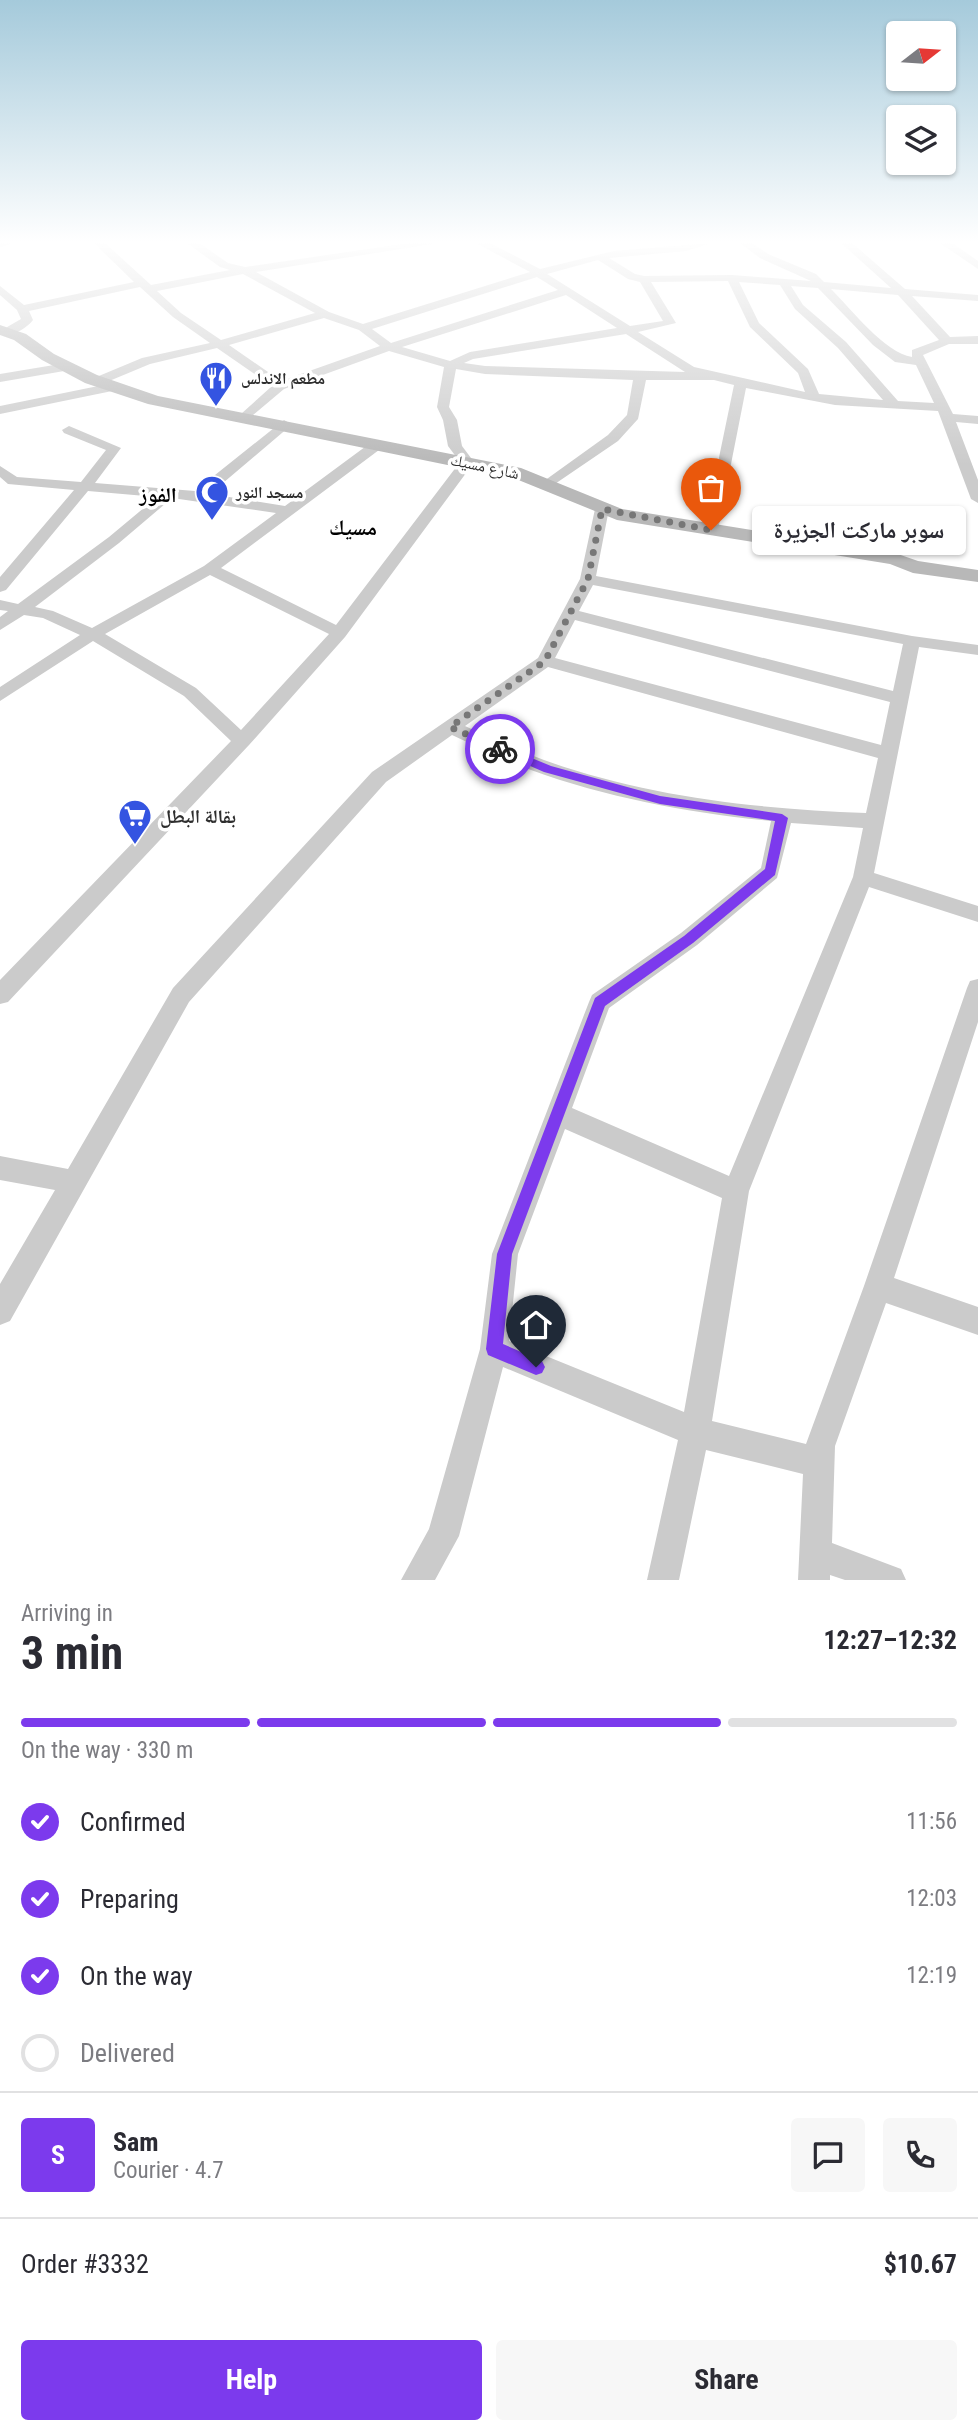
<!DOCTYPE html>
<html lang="en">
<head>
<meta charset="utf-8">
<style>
  body { margin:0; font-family:"Roboto Condensed","Noto Naskh Arabic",sans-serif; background:#f7f7f7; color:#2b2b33; height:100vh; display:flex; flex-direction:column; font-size:26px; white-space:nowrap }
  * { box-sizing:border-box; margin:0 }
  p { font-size:23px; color:#7c7c81 }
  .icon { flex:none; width:38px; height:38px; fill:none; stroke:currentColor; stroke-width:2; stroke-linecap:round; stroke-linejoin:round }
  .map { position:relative; height:1580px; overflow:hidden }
  .panel { display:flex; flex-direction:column; background:#fff; flex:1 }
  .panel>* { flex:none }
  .needle { width:46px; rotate:73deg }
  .buttons { position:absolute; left:886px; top:21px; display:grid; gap:14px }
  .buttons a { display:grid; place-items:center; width:70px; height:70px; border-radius:7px; background:#fff; box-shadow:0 2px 5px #0004; font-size:35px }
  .pin { position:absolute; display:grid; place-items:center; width:60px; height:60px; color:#fff; margin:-72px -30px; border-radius:50% 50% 50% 0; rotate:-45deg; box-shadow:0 0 7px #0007 }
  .pin .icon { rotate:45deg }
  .courier { position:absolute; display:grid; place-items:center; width:70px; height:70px; margin:-35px; border:5px solid #7c3aed; border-radius:50%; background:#fff; color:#222; box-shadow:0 2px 9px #0007 }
  .bubble { position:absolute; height:49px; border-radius:7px; background:#fff; box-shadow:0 2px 5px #0004; font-size:23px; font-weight:700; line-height:49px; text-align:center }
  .head em { font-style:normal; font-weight:700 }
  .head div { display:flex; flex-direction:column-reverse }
  .head { display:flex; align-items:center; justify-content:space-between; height:119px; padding:0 21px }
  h1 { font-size:46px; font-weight:700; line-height:52px }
  .bar { display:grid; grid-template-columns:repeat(4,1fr); gap:10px 7px; align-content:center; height:84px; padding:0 21px }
  .bar i { height:9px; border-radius:5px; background:#e1e1e2 }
  .bar .active { background:#7c3aed }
  .bar p { grid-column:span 4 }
  .line { display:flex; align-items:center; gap:18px; padding:0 21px; border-top:2px solid #e1e1e2 }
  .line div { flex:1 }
  .round { display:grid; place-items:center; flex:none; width:74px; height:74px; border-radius:7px; background:#f7f7f7 }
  ol { padding:0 21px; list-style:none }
  li { display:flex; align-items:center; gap:21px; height:77px }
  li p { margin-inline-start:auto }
  li .icon { padding:7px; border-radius:50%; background:#7c3aed; color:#fff; stroke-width:4 }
  li:last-child { color:#7c7c81 }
  li i { width:38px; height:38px; border:4px solid #e1e1e2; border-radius:50% }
  .primary-button { display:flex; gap:14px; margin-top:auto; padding:14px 21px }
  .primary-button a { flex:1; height:80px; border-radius:7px; background:#7c3aed; color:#fff; font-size:28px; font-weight:700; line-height:80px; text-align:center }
  .primary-button a+a { background:#f7f7f7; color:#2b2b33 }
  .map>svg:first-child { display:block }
</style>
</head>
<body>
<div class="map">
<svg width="978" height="1580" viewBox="0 0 978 1580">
  <rect width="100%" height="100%" fill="#fff"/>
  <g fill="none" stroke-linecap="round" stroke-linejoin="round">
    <g fill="#cbcbcb" fill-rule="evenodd">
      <polygon points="0,243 14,243 0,247"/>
      <path d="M94,243H105L151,285L230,270L220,267L187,243H199L228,263L245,267L409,243H438L256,272L329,312L363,324L530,272L476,243H490L540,269L614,251L711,243L686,251L609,258L635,274L644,276L732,275L811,281L760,258L740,243H752L768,254L816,274L824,282L891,288L841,243H852L905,289L978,295V301L912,296L950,337L978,336V344H949L923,355L953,414L978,416V424L956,422L978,480V503L971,499L938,411L835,405L746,388L718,530L711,534L706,533L704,530L734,385L714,380H646L638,419L618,441L549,488L542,484L544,481L608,435L627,415L633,380L485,374L456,369L449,407L457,420L462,446L474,462L472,465L345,637L249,745L8,1002L0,1004V980L231,741L184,696L93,641L0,701V687L80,635L43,618L24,615L0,630V617L8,611L0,610V600L18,604L109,537L157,497L88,491L6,590L0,592V577L74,490L8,484L0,477V466L17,477L81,482L106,450L64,433L62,430L69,426L121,448L95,483L195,491L284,420L291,424L289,427L210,494L285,506L373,441H383V447L221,568L336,625L460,462L448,446L443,420L437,407L444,367L389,351L284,389L246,421L241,420V414L272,386L217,348L150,364L102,384H94V378L142,358L210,343L173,317L140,287L29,311L33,320C26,329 13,336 2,334V330L21,319L17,310L0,295V286L24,305L134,282ZM598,260L628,279L640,282L663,321L630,326L547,274ZM243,274L315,313L221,340L181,313L157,291ZM537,277L558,290L391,343L372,329ZM728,281L750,327L798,373L805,392L694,367L638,332L676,323L651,282ZM739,282L780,285L795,309L838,348L883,400L819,394L808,369L759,323ZM791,286L818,288L873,345L895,362L916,365L934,403L898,401L846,342L803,305ZM831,289L898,295L939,340L912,350V357C885,353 851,309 831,289ZM566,295L617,328L470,352L450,361L402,347ZM324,318L359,330L380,346L281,381L229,345ZM626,334L685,372L485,366L464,363L473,359ZM172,498L276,513L204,566L92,628L53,611L35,607L119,543ZM210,575L329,634L241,730L196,688L105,634Z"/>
      <polygon points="940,243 952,243 978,261 978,269"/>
      <polygon points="66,363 70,364 70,370 0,382 0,374"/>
      <polygon points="113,383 119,387 117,390 0,414 0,406"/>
      <path d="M602,505L609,509L596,576L912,636L978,645V655L919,647L874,873L978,906V922L869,887L749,1191L712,1421L806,1444L864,1286L967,988L970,981L978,979V1022L894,1278L978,1307V1335L886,1303L835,1446L832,1543L901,1569L906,1580H845L830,1575V1580H798L803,1474L706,1450L679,1580H647L678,1440L503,1367L459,1536L435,1580H401L429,1529L480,1349L492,1254L589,1002L592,995L681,933L761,868L771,821C690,813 608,798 531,770C504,760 478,747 452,735L386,782L189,1002L10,1321L0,1325V1284L55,1190L0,1180V1156L68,1169L173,988L372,772L538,658L580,579L595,509ZM593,585L903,644L893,691L579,611ZM575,620L890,702L881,745L555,658ZM548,667L878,758L866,813C758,809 647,797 544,760C517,750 491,738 465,726ZM791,823L863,828L853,877L729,1176L572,1108L609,1008L697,945L777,878ZM565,1129L722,1198L684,1412L509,1341L518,1254Z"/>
    </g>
    <polygon fill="#b8b8b8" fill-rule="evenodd" points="0,325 26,334 54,354 97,375 158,396 521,468 622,509 895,553 918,561 978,570 978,582 913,573 890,564 617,520 516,479 148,404 85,383 42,360 14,340 0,335"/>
  </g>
  <linearGradient id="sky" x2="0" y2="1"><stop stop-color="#a5cadb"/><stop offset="0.52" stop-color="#fff"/><stop offset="1" stop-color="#fff" stop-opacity="0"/></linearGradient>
  <rect width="978" height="465" fill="url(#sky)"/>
  <polygon fill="#7c3aed" points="500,745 551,766 660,796 782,814 788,818 775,875 693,943 605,1006 512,1254 503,1344 542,1361 545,1367 542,1373 536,1375 488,1355 486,1349 497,1254 595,998 684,936 765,869 775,821 660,804 544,772 496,751 495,749"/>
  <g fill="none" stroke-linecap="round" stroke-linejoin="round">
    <polyline stroke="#777" stroke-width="7" stroke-dasharray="0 12.6" points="500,749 450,727 545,661 588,579 602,509 711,530"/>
  </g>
  <defs>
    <symbol id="restaurant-pin" viewBox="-11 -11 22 30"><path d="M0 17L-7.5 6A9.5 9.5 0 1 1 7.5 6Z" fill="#3454e1" stroke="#fff"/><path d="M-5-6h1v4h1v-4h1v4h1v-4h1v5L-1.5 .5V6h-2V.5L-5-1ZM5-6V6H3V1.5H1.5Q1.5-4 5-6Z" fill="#fff"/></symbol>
    <symbol id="mosque-pin" viewBox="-11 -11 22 30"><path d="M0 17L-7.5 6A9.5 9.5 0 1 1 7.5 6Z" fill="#3454e1" stroke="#fff"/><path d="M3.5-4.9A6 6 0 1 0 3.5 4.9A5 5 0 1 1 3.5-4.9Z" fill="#fff"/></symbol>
    <symbol id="supermarket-pin" viewBox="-11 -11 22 30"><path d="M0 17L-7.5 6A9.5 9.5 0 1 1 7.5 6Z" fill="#3454e1" stroke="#fff"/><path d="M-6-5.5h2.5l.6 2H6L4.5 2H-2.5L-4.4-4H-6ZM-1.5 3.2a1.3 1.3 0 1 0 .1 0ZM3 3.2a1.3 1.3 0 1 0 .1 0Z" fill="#fff"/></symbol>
  </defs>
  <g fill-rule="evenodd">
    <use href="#restaurant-pin" x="197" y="359" width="38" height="52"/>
    <use href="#mosque-pin" x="193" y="473" width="38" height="52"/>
    <use href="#supermarket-pin" x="116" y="797" width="38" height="52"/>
  </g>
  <g text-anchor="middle" stroke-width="7" stroke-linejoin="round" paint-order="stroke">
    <g font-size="16" font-weight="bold" fill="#2e2e2e" stroke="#fff" text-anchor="start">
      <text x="241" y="384">مطعم الاندلس</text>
      <text x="236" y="498">مسجد النور</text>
    </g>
    <g font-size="16" fill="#2e2e2e" stroke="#fff">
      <text transform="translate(485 466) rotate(12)" y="6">شارع مسيك</text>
    </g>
    <g font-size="19" font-weight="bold" fill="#2e2e2e" stroke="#fff" text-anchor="start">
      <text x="160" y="823">بقالة البطل</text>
    </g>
    <g font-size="21" font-weight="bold" fill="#000" stroke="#fff">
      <text x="158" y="502">الفوز</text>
      <text x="353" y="535">مسيك</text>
    </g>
  </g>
</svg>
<div class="buttons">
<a><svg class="needle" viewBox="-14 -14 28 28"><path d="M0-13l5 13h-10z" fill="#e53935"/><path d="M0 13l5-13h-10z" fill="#7c7c81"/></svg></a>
<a><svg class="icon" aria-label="layers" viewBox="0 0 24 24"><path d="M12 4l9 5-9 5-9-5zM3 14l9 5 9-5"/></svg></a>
</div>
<div class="pin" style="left:711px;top:530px;background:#ea580c"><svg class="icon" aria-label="bag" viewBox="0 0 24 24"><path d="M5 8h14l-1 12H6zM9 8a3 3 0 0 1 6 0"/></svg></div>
<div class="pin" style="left:536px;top:1367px;background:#1f2937"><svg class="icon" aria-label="home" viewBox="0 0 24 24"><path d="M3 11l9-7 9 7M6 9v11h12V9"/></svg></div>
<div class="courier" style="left:500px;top:749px"><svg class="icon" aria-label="bike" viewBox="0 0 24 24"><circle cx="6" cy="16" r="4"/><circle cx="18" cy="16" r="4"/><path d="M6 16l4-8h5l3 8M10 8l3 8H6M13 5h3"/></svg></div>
<div class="bubble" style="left:752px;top:506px;width:214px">سوبر ماركت الجزيرة</div>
</div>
<section class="panel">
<div class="head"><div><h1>3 min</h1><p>Arriving in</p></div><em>12:27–12:32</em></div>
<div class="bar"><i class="active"></i><i class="active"></i><i class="active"></i><i></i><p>On the way · 330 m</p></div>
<ol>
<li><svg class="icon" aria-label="check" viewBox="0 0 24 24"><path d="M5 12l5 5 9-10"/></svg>Confirmed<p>11:56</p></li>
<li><svg class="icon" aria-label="check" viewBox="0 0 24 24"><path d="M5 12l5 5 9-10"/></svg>Preparing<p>12:03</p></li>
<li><svg class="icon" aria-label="check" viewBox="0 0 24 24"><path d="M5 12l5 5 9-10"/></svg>On the way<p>12:19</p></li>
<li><i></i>Delivered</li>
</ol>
<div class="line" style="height:126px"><b class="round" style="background:#7c3aed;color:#fff">S</b><div><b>Sam</b><p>Courier · 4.7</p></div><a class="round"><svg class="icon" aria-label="chat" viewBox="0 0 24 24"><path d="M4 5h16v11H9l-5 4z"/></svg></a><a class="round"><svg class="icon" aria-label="phone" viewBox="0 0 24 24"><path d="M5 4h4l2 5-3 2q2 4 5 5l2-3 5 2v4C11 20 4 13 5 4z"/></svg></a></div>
<div class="line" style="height:91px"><div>Order #3332</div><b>$10.67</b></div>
<div class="primary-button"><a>Help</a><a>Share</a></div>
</section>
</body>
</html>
